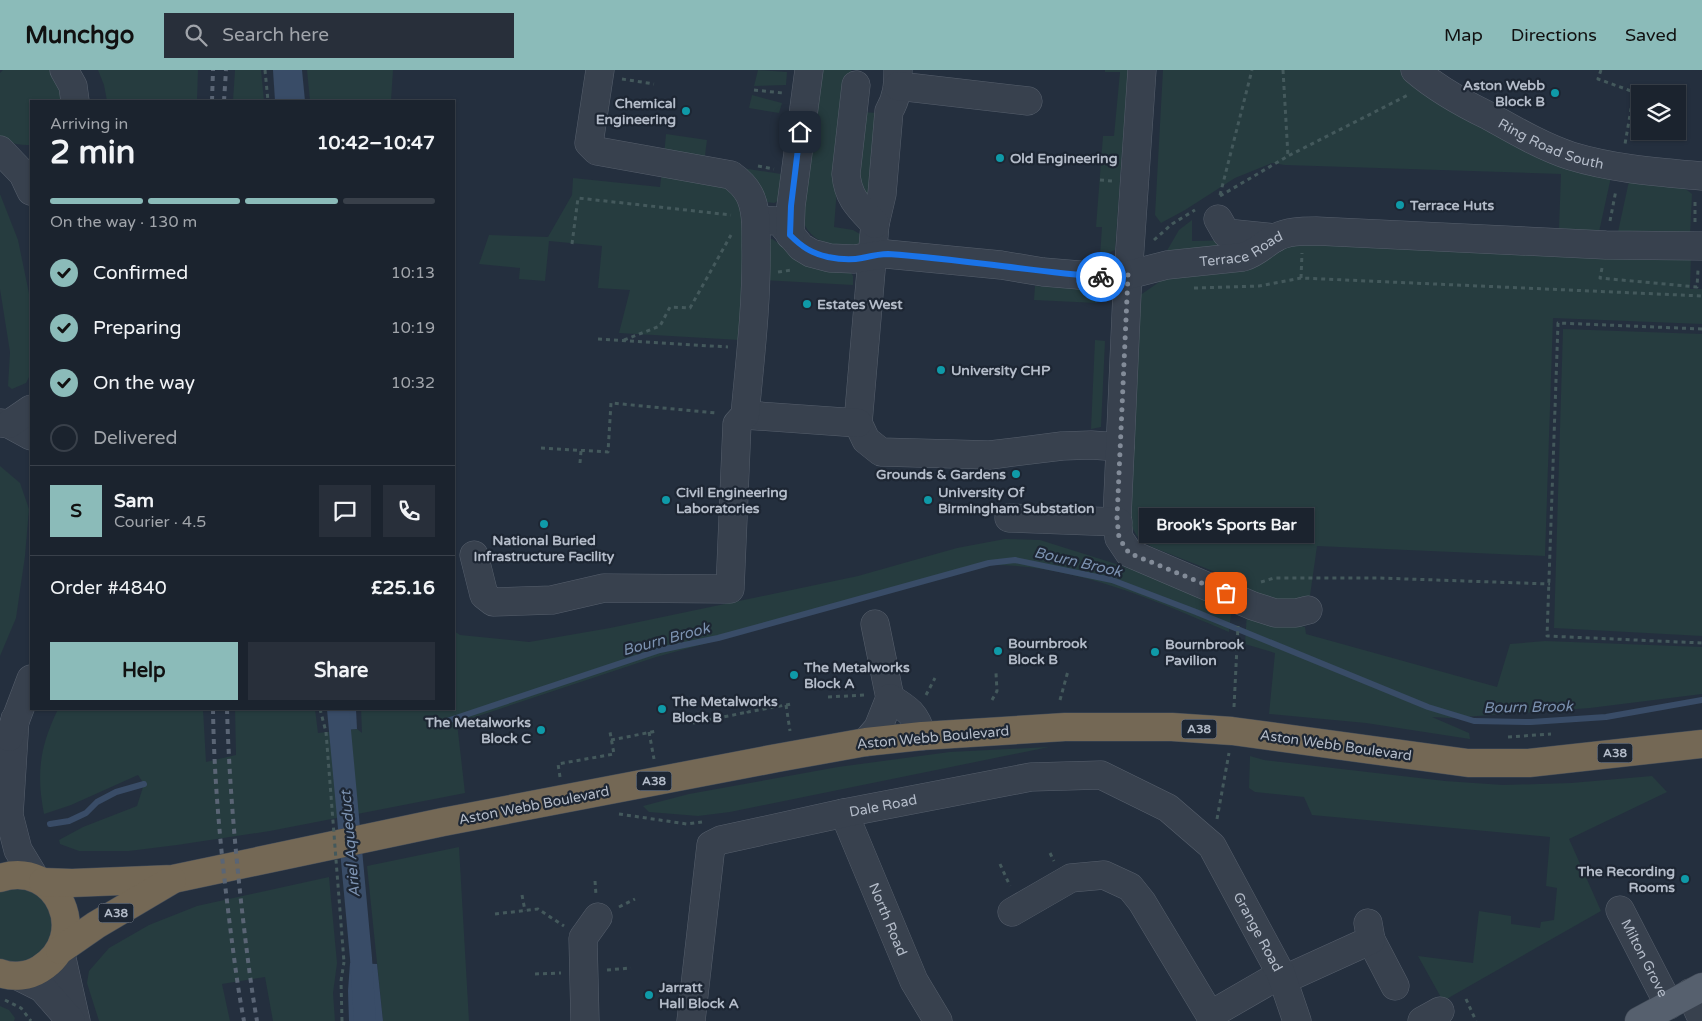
<!DOCTYPE html>
<html lang="en">
<head>
<meta charset="utf-8">
<style>
  body { margin:0; font-family:"Varela Round",sans-serif; background:#282f3a; color:#f1f3f6; height:100vh; display:flex; flex-direction:column; font-size:19px; white-space:nowrap }
  * { box-sizing:border-box; margin:0 }
  p { font-size:16px; color:#a0a4aa }
  .icon { flex:none; width:28px; height:28px; fill:none; stroke:currentColor; stroke-width:2; stroke-linecap:round; stroke-linejoin:round }
  .map { position:relative; flex:1; overflow:hidden }
  .details { position:absolute; left:30px; top:30px; width:425px; height:610px; display:flex; flex-direction:column; background:#1b232e; border-radius:0px; box-shadow:0 1px 4px #0004,0 0 0 1px #39404a }
  .details>* { flex:none }
  .controls { position:absolute; left:1631px; top:15px; display:grid; gap:10px }
  .controls a { display:grid; place-items:center; width:55px; height:55px; border-radius:0px; background:#1b232e; box-shadow:0 1px 4px #0004,0 0 0 1px #39404a; font-size:25px }
  .pin { position:absolute; display:grid; place-items:center; width:42px; height:42px; color:#fff; margin:-21px; border-radius:10px; box-shadow:0 2px 8px #0006 }
  .courier { position:absolute; display:grid; place-items:center; width:50px; height:50px; margin:-25px; border:4px solid #1a73e8; border-radius:50%; background:#fff; color:#222; box-shadow:0 1px 6px #0007 }
  .bubble { position:absolute; height:35px; border-radius:0px; background:#1b232e; box-shadow:0 1px 4px #0004,0 0 0 1px #39404a; font-size:16px; font-weight:700; line-height:35px; text-align:center }
  .headline em { font-style:normal; font-weight:700 }
  .headline div { display:flex; flex-direction:column-reverse }
  .headline { display:flex; align-items:center; justify-content:space-between; height:85px; padding:0 20px }
  h1 { font-size:32px; font-weight:700; line-height:38px }
  .bar { display:grid; grid-template-columns:repeat(4,1fr); gap:8px 5px; align-content:center; height:60px; padding:0 20px }
  .bar i { height:6px; border-radius:4px; background:#39404a }
  .bar .on { background:#8bbbb9 }
  .bar p { grid-column:span 4 }
  .line { display:flex; align-items:center; gap:12px; padding:0 20px; border-top:1px solid #39404a }
  .line div { flex:1 }
  .round { display:grid; place-items:center; flex:none; width:52px; height:52px; border-radius:0px; background:#282f3a }
  ol { padding:0 20px; list-style:none }
  li { display:flex; align-items:center; gap:15px; height:55px }
  li p { margin-inline-start:auto }
  li .icon { padding:5px; border-radius:50%; background:#8bbbb9; color:#111; stroke-width:4 }
  li:last-child { color:#a0a4aa }
  li i { width:28px; height:28px; border:2px solid #39404a; border-radius:50% }
  .cta { display:flex; gap:10px; margin-top:auto; padding:10px 20px }
  .cta a { flex:1; height:58px; border-radius:0px; background:#8bbbb9; color:#111; font-size:20px; font-weight:700; line-height:58px; text-align:center }
  .cta a+a { background:#282f3a; color:#f1f3f6 }
  header { display:flex; align-items:center; gap:30px; box-sizing:border-box; height:70px; padding:0 25px; background:#8bbbb9; color:#111 }
  header strong { font-size:24px }
  nav { display:flex; gap:28px; margin-inline-start:auto; font-size:18px }
  .search { width:350px; height:45px; background:#282f3a; display:flex; align-items:center; gap:12px; box-sizing:border-box; padding:0 18px; border-radius:0px; color:#a0a4aa; font-size:19px }
  .map>svg:first-child { display:block }
</style>
</head>
<body>
<header>
<strong>Munchgo</strong>
<div class="search"><svg class="icon" aria-label="search" viewBox="0 0 24 24"><circle cx="10" cy="10" r="6"/><path d="M15 15l6 6"/></svg>Search here</div>
<nav><a>Map</a><a>Directions</a><a>Saved</a></nav>
</header>
<div class="map">
<svg width="1702" height="951" viewBox="0 0 1702 951">
  <rect width="100%" height="100%" fill="#242f3e"/>
  <g fill="#263c3f">
    <path d="M3,0H49L55,5L67,31H31V75C19,75 9,74 0,66V3Z"/>
    <polygon points="98,0 198,0 197,31 107,31 104,15"/>
    <polygon points="235,0 261,0 264,31 233,31"/>
    <polygon points="307,0 393,0 391,31 310,31"/>
    <polygon points="758,0 787,2 786,15 754,16"/>
    <path d="M822,0H851L839,92L834,157L853,160L860,164V172L857,175C834,174 815,177 803,152L809,87Z"/>
    <polygon points="1105,0 1128,0 1115,180 1100,187 1102,157 1096,157 1103,66 1114,66 1120,2 1105,2"/>
    <polygon points="1163,0 1400,0 1427,22 1611,107 1599,162 1559,158 1561,104 1285,95 1272,93 1235,108 1185,140 1161,153 1155,145"/>
    <polygon points="752,25 782,33 779,43 749,38"/>
    <polygon points="858,42 879,43 872,124 867,128 855,123"/>
    <polygon points="666,64 707,70 704,93 664,86"/>
    <polygon points="742,98 781,104 778,131 774,133 766,132"/>
    <polygon points="662,100 733,117 744,147 740,270 619,263 630,220 598,218 602,176 549,171 545,211 519,209 520,198 479,194 489,165 548,167 572,125 573,108 660,117"/>
    <path d="M1629,111C1649,112 1677,109 1692,124L1690,166L1618,162Z"/>
    <polygon points="0,124 18,170 31,233 31,303 26,313 12,319 8,316 10,282 0,219"/>
    <polygon points="1192,150 1192,171 1236,170 1242,173 1165,184 1179,160"/>
    <polygon points="772,169 811,193 815,199 851,203 853,206 853,215 763,210 766,170"/>
    <polygon points="1302,170 1691,185 1690,219 1702,219 1702,254 1553,248 1545,486 1317,476 1308,540 1241,518 1233,509 1152,477 1137,466 1130,454 1139,226 1162,210 1186,206"/>
    <polygon points="1035,216 1093,220 1097,233 1034,230"/>
    <polygon points="1563,259 1702,264 1702,566 1554,558"/>
    <polygon points="1095,270 1105,271 1101,357 1091,359"/>
    <polygon points="0,396 20,413 29,439 25,486 16,548 0,586"/>
    <path d="M1005,469L1040,470L1113,493L1232,535L1229,562C1154,530 1076,495 992,495L656,587L457,653L465,723L270,761L177,775L129,781H79L60,774L59,770L83,757L137,736L144,714L138,705L71,735L44,744C36,702 40,677 58,639H203L206,692L236,685L235,639H315L318,663L357,659L362,663L361,639H454V561L460,565L529,572L610,558L858,506L957,478Z"/>
    <polygon points="1247,541 1305,557 1306,564 1497,617 1510,574 1545,571 1702,577 1702,624 1590,638 1450,648 1432,647 1469,663 1470,669 1366,653 1269,644 1275,583 1245,574"/>
    <polygon points="1049,677 730,742 698,746 649,742 643,736 689,724 838,697 950,682"/>
    <polygon points="1250,686 1264,690 1445,711 1503,715 1571,713 1652,706 1667,722 1569,769 1601,841 1443,931 1418,886 1473,893 1479,841 1511,846 1511,854 1540,858 1541,852 1554,850 1557,818 1546,816 1550,767 1312,745 1304,727 1255,722 1249,718"/>
    <polygon points="459,777 469,951 383,951 367,796"/>
    <polygon points="329,807 337,893 333,923 335,951 273,951 265,907 222,914 230,951 99,951 87,913 89,901 109,878 149,855 197,836"/>
    <polygon points="25,814 51,831 58,861 30,896 0,895 0,817"/>
    <polygon points="0,936 9,940 15,948 14,951 0,951"/>
  </g>
  <g fill="#394c67">
    <polygon points="273,0 302,0 305,31 275,31"/>
    <polygon points="329,639 356,639 357,659 331,661"/>
    <polygon points="350,893 377,894 383,951 349,951 348,921"/>
  </g>
  <g fill="none" stroke-linecap="round" stroke-linejoin="round">
    <g stroke="#394c67" stroke-width="6">
      <polyline points="444,652 660,580 718,568 989,493 1015,490 1112,510 1196,542 1428,637 1474,651 1531,652 1606,647 1702,630"/>
      <polyline points="50,754 69,751 86,743 97,732 116,722 144,714"/>
    </g>
    <polyline stroke="#394c67" stroke-width="22" points="338,639 361,888 365,951"/>
    <defs>
      <g id="minor">
        <polyline points="64,0 73,16 75,31"/>
        <path d="M898,0C898,15 897,28 889,41L882,124L875,154L858,353L866,370L881,382L990,385L1062,376L1091,375L1120,377"/>
        <polyline points="1142,0 1127,223 1117,448 1119,468 1129,483 1253,536 1275,543 1296,543 1308,540"/>
        <path id="s1" d="M1415,0C1437,19 1462,33 1489,46C1514,60 1543,77 1571,86C1614,99 1658,102 1702,106"/>
        <path d="M856,15L846,104C848,128 859,137 875,154"/>
        <polyline points="898,16 1028,31"/>
        <polyline points="0,80 23,104 31,121"/>
        <polyline points="1218,149 1226,163 1275,168"/>
        <path id="s2" d="M756,150L776,151L781,153L801,177L811,183L830,188L854,189L886,184L1001,195L1043,202L1103,207L1128,205L1167,195L1243,187C1256,183 1262,176 1273,169C1286,161 1302,161 1316,161L1606,175L1702,176"/>
        <polyline points="790,165 791,136 809,0"/>
        <polyline points="745,345 858,353"/>
        <polyline points="0,353 9,354 31,366"/>
        <polyline points="9,354 31,339"/>
        <polyline points="1009,448 1118,452"/>
        <path d="M474,485L484,525L493,532L552,530L604,518L730,519L737,354L745,345C750,289 757,233 756,176C756,159 757,139 749,124C744,115 738,110 731,105L597,81L589,73L600,0"/>
        <polyline points="875,554 890,628"/>
        <polyline points="15,649 9,745 18,780 35,808"/>
        <polyline points="9,667 31,609"/>
        <path d="M866,672L878,658L890,628C908,639 916,644 922,666"/>
        <path id="s3" d="M844,743L914,911L938,951"/>
        <path id="s4" d="M1620,840L1669,935"/>
        <polyline points="1012,842 1071,808 1104,805 1130,817 1142,832 1210,945 1281,904"/>
        <polyline points="1371,870 1395,916"/>
        <polyline points="60,880 76,951"/>
        <polyline points="18,906 42,918 71,951"/>
        <polyline points="1283,910 1371,870 1368,853"/>
        <polyline points="1690,923 1702,949"/>
        <polyline points="585,951 583,868 598,847"/>
        <path id="s5" d="M691,951L711,775L721,770L844,743L1031,707L1101,705L1168,738L1212,776L1281,904L1297,951"/>
        <polyline points="1422,951 1440,941"/>
      </g>
      <polyline id="major" points="1639,951 1702,917"/>
      <g id="highway">
        <path d="M0,808C58,789 92,867 40,899C29,906 13,908 0,903"/>
        <polyline points="43,812 72,813 173,809 443,752 777,688 866,672 922,666 1065,657 1172,657 1232,661 1468,693 1529,693 1702,674"/>
        <polyline points="60,880 96,855 172,810"/>
      </g>
    </defs>
    <use href="#minor" stroke="#565f6c" stroke-width="29"/>
    <use href="#major" stroke="#414a57" stroke-width="29"/>
    <use href="#highway" stroke="#434c59" stroke-width="29"/>
    <g stroke="#44595c" stroke-width="3" stroke-dasharray="4 4" stroke-linecap="butt">
      <polyline points="265,0 268,31"/>
      <polyline points="1283,0 1288,86"/>
      <polyline points="1601,0 1598,9 1634,22 1625,74"/>
      <polyline points="622,9 654,14"/>
      <polyline points="754,20 783,23"/>
      <polyline points="758,96 774,99"/>
      <polyline points="1100,110 1112,111"/>
      <polyline points="1220,125 1252,0"/>
      <polyline points="1220,126 1288,86 1408,25"/>
      <polyline points="1695,132 1695,154"/>
      <polyline points="1610,151 1616,120"/>
      <polyline points="1154,170 1172,154 1195,140"/>
      <polyline points="572,174 578,128 731,145"/>
      <polyline points="1602,198 1600,208 1697,217 1698,200"/>
      <polyline points="778,202 792,200"/>
      <polyline points="1301,208 1302,183"/>
      <polyline points="1194,218 1259,216 1301,208 1702,226"/>
      <polyline points="1702,259 1558,253 1547,566 1702,573"/>
      <polyline points="598,269 728,277"/>
      <polyline points="624,270 660,256 670,237 690,238 731,165"/>
      <polyline points="541,378 608,382 611,333 716,343"/>
      <polyline points="580,393 581,381"/>
      <polyline points="1261,512 1274,508 1379,508 1550,514"/>
      <polyline points="926,625 935,608"/>
      <polyline points="828,627 866,625"/>
      <polyline points="992,630 997,621 996,603"/>
      <polyline points="1060,630 1068,601"/>
      <polyline points="746,633 748,642 791,634"/>
      <polyline points="786,635 790,661"/>
      <polyline points="1234,637 1238,556"/>
      <polyline points="320,639 326,662"/>
      <polyline points="693,653 748,642"/>
      <polyline points="649,662 654,689"/>
      <polyline points="1508,667 1551,664"/>
      <polyline points="611,670 657,661"/>
      <polyline points="560,707 558,694 614,684 610,662"/>
      <polyline points="619,744 687,754 702,752"/>
      <polyline points="1217,749 1229,683"/>
      <polyline points="1050,783 1054,791"/>
      <polyline points="1000,794 1010,816"/>
      <polyline points="595,811 596,825"/>
      <polyline points="522,825 525,841"/>
      <polyline points="619,837 635,829"/>
      <polyline points="495,844 538,839 564,856"/>
      <polyline points="607,900 631,898"/>
      <polyline points="535,904 561,903"/>
      <polyline points="1466,929 1476,951"/>
      <polyline points="5,930 21,938 31,951"/>
      <polyline points="342,951 341,911 344,892"/>
    </g>
    <use href="#minor" stroke="#38414e" stroke-width="28"/>
    <use href="#major" stroke="#56606e" stroke-width="28"/>
    <use href="#highway" stroke="#746855" stroke-width="28"/>
    <g stroke="#5a6575" stroke-width="4" stroke-dasharray="5 5" stroke-linecap="butt">
      <polyline points="212,31 213,0"/>
      <polyline points="224,31 226,0"/>
      <path d="M213,639C214,712 221,784 230,856C234,888 238,920 244,951"/>
      <path d="M227,639C229,709 235,779 243,849C247,883 251,917 257,951"/>
    </g>
    <polyline stroke="#44595c" stroke-width="3" stroke-dasharray="4 4" stroke-linecap="butt" points="326,662 344,892"/>
  </g>
  <g fill="none" stroke-linecap="round" stroke-linejoin="round">
    <polyline stroke="#828b98" stroke-width="5" stroke-dasharray="0 9" points="1101,207 1128,205 1117,448 1119,468 1129,483 1226,523"/>
    <path stroke="#1a73e8" stroke-width="6" d="M800,62L791,136L790,165C802,177 811,183 828,187C838,189 852,190 862,188C871,186 879,184 888,184C960,189 1030,201 1101,207"/>
  </g>
  <g fill="#0f9aa8" stroke="#1d2633" stroke-width="2">
    <circle cx="1555" cy="23" r="5"/>
    <circle cx="686" cy="41" r="5"/>
    <circle cx="1000" cy="88" r="5"/>
    <circle cx="1400" cy="135" r="5"/>
    <circle cx="807" cy="234" r="5"/>
    <circle cx="941" cy="300" r="5"/>
    <circle cx="1016" cy="404" r="5"/>
    <circle cx="666" cy="430" r="5"/>
    <circle cx="928" cy="430" r="5"/>
    <circle cx="544" cy="454" r="5"/>
    <circle cx="998" cy="581" r="5"/>
    <circle cx="1155" cy="582" r="5"/>
    <circle cx="794" cy="605" r="5"/>
    <circle cx="662" cy="639" r="5"/>
    <circle cx="541" cy="660" r="5"/>
    <circle cx="1685" cy="809" r="5"/>
    <circle cx="649" cy="925" r="5"/>
  </g>
  <g text-anchor="middle" stroke-width="4.5" stroke-linejoin="round" paint-order="stroke">
    <g fill="#1d2633" stroke="#878f9c" stroke-width="1">
      <rect x="1181.5" y="649.5" width="35" height="19" rx="4"/>
      <rect x="1597.5" y="673.5" width="35" height="19" rx="4"/>
      <rect x="636.5" y="701.5" width="35" height="19" rx="4"/>
      <rect x="98.5" y="833.5" width="35" height="19" rx="4"/>
    </g>
    <g font-size="12" font-weight="bold" fill="#b4bcc9">
      <text x="1199" y="663">A38</text>
      <text x="1615" y="687">A38</text>
      <text x="654" y="715">A38</text>
      <text x="116" y="847">A38</text>
    </g>
    <g font-size="14" font-weight="bold" fill="#b4bcc9" stroke="#1d2633" text-anchor="start">
      <text x="1545" y="20" text-anchor="end">Aston Webb<tspan x="1545" dy="16">Block B</tspan></text>
      <text x="676" y="38" text-anchor="end">Chemical<tspan x="676" dy="16">Engineering</tspan></text>
      <text x="1010" y="93">Old Engineering</text>
      <text x="1410" y="140">Terrace Huts</text>
      <text x="817" y="239">Estates West</text>
      <text x="951" y="305">University CHP</text>
      <text x="1006" y="409" text-anchor="end">Grounds &amp; Gardens</text>
      <text x="676" y="427">Civil Engineering<tspan x="676" dy="16">Laboratories</tspan></text>
      <text x="938" y="427">University Of<tspan x="938" dy="16">Birmingham Substation</tspan></text>
      <text x="544" y="475" text-anchor="middle">National Buried<tspan x="544" dy="16">Infrastructure Facility</tspan></text>
      <text x="1008" y="578">Bournbrook<tspan x="1008" dy="16">Block B</tspan></text>
      <text x="1165" y="579">Bournbrook<tspan x="1165" dy="16">Pavilion</tspan></text>
      <text x="804" y="602">The Metalworks<tspan x="804" dy="16">Block A</tspan></text>
      <text x="672" y="636">The Metalworks<tspan x="672" dy="16">Block B</tspan></text>
      <text x="531" y="657" text-anchor="end">The Metalworks<tspan x="531" dy="16">Block C</tspan></text>
      <text x="1675" y="806" text-anchor="end">The Recording<tspan x="1675" dy="16">Rooms</tspan></text>
      <text x="659" y="922">Jarratt<tspan x="659" dy="16">Hall Block A</tspan></text>
    </g>
    <g font-size="14" fill="#b4bcc9" stroke="#1d2633">
      <text dy="5" stroke="none"><textPath href="#s1" startOffset="156">Ring Road South</textPath></text>
      <text dy="5" stroke="none"><textPath href="#s2" startOffset="505">Terrace Road</textPath></text>
      <text transform="translate(933 667) rotate(-5)" y="5">Aston Webb Boulevard</text>
      <text transform="translate(1336 675) rotate(8)" y="5">Aston Webb Boulevard</text>
      <text transform="translate(534 735) rotate(-11)" y="5">Aston Webb Boulevard</text>
      <text dy="5" stroke="none"><textPath href="#s5" startOffset="354">Dale Road</textPath></text>
      <text dy="5" stroke="none"><textPath href="#s3" startOffset="115">North Road</textPath></text>
      <text dy="5" stroke="none"><textPath href="#s5" startOffset="805">Grange Road</textPath></text>
      <text dy="5" stroke="none"><textPath href="#s4" startOffset="54">Milton Grove</textPath></text>
    </g>
    <g font-size="15" font-style="italic" fill="#7c92b1" stroke="#1d2633">
      <text transform="translate(1078 492) rotate(13)" y="5">Bourn Brook</text>
      <text transform="translate(666 569) rotate(-15)" y="5">Bourn Brook</text>
      <text transform="translate(1528 637) rotate(-1)" y="5">Bourn Brook</text>
      <text transform="translate(350 774) rotate(-95)" y="5">Ariel Aqueduct</text>
    </g>
  </g>
</svg>
<div class="controls">
<a><svg class="icon" aria-label="layers" viewBox="0 0 24 24"><path d="M12 4l9 5-9 5-9-5zM3 14l9 5 9-5"/></svg></a>
</div>
<div class="pin" style="left:1226px;top:523px;background:#ea580c"><svg class="icon" aria-label="bag" viewBox="0 0 24 24"><path d="M5 8h14l-1 12H6zM9 8a3 3 0 0 1 6 0"/></svg></div>
<div class="pin" style="left:800px;top:62px;background:#1f2937"><svg class="icon" aria-label="home" viewBox="0 0 24 24"><path d="M3 11l9-7 9 7M6 9v11h12V9"/></svg></div>
<div class="courier" style="left:1101px;top:207px"><svg class="icon" aria-label="bike" viewBox="0 0 24 24"><circle cx="6" cy="16" r="4"/><circle cx="18" cy="16" r="4"/><path d="M6 16l4-8h5l3 8M10 8l3 8H6M13 5h3"/></svg></div>
<div class="bubble" style="left:1139px;top:438px;width:175px">Brook's Sports Bar</div>
<section class="details">
<div class="headline"><div><h1>2 min</h1><p>Arriving in</p></div><em>10:42–10:47</em></div>
<div class="bar"><i class="on"></i><i class="on"></i><i class="on"></i><i></i><p>On the way · 130 m</p></div>
<ol>
<li><svg class="icon" aria-label="check" viewBox="0 0 24 24"><path d="M5 12l5 5 9-10"/></svg>Confirmed<p>10:13</p></li>
<li><svg class="icon" aria-label="check" viewBox="0 0 24 24"><path d="M5 12l5 5 9-10"/></svg>Preparing<p>10:19</p></li>
<li><svg class="icon" aria-label="check" viewBox="0 0 24 24"><path d="M5 12l5 5 9-10"/></svg>On the way<p>10:32</p></li>
<li><i></i>Delivered</li>
</ol>
<div class="line" style="height:90px"><b class="round" style="background:#8bbbb9;color:#111">S</b><div><b>Sam</b><p>Courier · 4.5</p></div><a class="round"><svg class="icon" aria-label="chat" viewBox="0 0 24 24"><path d="M4 5h16v11H9l-5 4z"/></svg></a><a class="round"><svg class="icon" aria-label="phone" viewBox="0 0 24 24"><path d="M5 4h4l2 5-3 2q2 4 5 5l2-3 5 2v4C11 20 4 13 5 4z"/></svg></a></div>
<div class="line" style="height:65px"><div>Order #4840</div><b>£25.16</b></div>
<div class="cta"><a>Help</a><a>Share</a></div>
</section>
</div>
</body>
</html>
